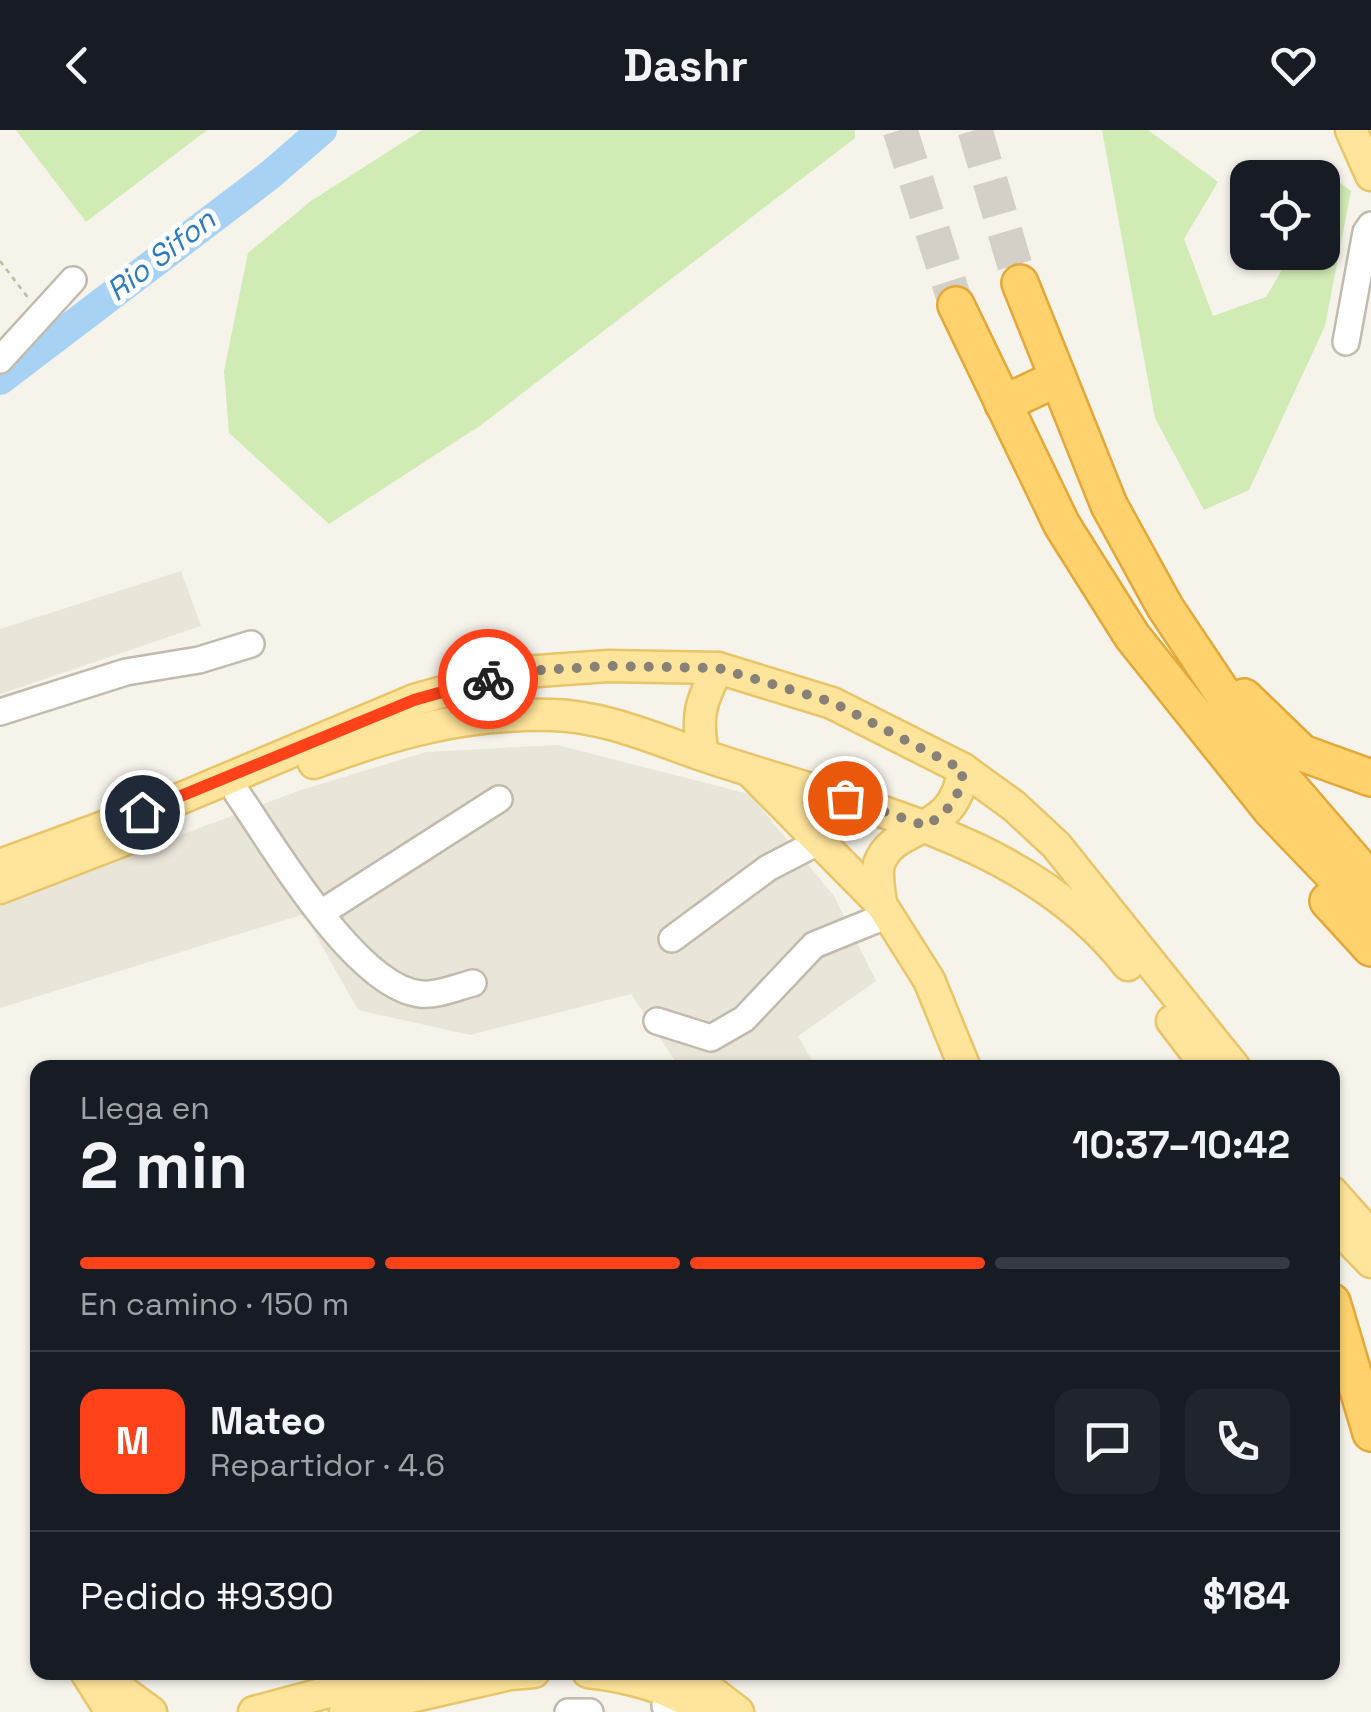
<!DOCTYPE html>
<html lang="es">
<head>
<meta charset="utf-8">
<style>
  body { margin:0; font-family:"Space Grotesk",sans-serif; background:#20242c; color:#f1f3f6; height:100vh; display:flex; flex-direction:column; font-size:38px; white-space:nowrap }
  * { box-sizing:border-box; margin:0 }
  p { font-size:32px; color:#9ea1a6 }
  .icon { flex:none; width:55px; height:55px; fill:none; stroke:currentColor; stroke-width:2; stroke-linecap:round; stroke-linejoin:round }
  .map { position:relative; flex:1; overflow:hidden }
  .drawer { position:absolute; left:30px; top:930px; width:1310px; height:620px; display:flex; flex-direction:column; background:#171b24; border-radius:20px; box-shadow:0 2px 8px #0004 }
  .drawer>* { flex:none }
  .controls { position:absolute; left:1230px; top:30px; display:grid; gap:20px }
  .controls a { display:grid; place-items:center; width:110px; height:110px; border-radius:20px; background:#171b24; box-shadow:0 2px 8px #0004; font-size:50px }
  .pin { position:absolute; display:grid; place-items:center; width:85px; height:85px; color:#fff; margin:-42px; border:5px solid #fff; border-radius:50%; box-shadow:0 2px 10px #0007 }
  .courier { position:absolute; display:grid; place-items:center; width:100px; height:100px; margin:-50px; border:8px solid #ff4219; border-radius:50%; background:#fff; color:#222; box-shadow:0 2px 12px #0007 }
  .headline em { font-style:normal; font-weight:800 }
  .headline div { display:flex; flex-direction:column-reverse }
  .headline { display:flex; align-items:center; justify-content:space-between; height:170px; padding:0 50px }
  h1 { font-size:65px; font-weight:800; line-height:75px }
  .bar { display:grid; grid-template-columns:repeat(4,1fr); gap:15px 10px; align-content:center; height:120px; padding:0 50px }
  .bar i { height:12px; border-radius:8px; background:#363941 }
  .bar .active { background:#ff4219 }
  .bar p { grid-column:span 4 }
  .line { display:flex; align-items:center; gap:25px; padding:0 50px; border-top:2px solid #363941 }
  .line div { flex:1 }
  .round { display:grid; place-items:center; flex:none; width:105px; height:105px; border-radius:20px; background:#20242c }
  header { display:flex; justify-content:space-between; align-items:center; height:130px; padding:0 50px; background:#171b24; font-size:45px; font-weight:800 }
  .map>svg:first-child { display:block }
</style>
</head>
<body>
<header><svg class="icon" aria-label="back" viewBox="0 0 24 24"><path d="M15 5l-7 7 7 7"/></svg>Dashr<svg class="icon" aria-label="heart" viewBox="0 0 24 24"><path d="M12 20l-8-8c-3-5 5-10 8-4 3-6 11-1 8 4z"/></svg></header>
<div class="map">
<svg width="1371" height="1582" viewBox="0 0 1371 1582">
  <rect width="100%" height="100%" fill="#f6f3eb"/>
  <g fill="#eae5d9">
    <polygon points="181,441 201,496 0,564 0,499"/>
    <polygon points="557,615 749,664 834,766 876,851 798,906 816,938 679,937 631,864 470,905 358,880 304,784 0,878 0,773 298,661 426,622"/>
  </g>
  <g fill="#d0ebb4">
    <polygon points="16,0 207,0 86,92"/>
    <polygon points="422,0 855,0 855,8 481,295 329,394 229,303 224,241 248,123 311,71"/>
    <polygon points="1102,0 1148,0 1218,52 1184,109 1213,186 1266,167 1292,123 1322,122 1323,70 1335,49 1351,61 1325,196 1249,360 1204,380 1155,288"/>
  </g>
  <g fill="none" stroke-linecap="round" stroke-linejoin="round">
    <polyline stroke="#a7d2f3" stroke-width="30" points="0,250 270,45 322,0"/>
    <g stroke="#d4d0c7" stroke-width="35" stroke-dasharray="35 18" stroke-linecap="butt">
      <polyline points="900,0 956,175"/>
      <polyline points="975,0 1020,153"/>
    </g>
    <defs>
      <g id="minor">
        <polyline points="1346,212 1366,102 1371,95"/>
        <polyline points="0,230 73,150"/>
        <polyline points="0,582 126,542 199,530 251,514"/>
        <path d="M237,663C273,715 356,858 421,864C437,866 457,857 473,853"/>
        <polyline points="321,783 499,669"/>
        <polyline points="672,809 768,738 822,710"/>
        <polyline points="657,891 711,908 744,889 814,815 888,785"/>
        <polyline points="568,1582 590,1582"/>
        <polyline points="668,1582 665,1576 674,1561 670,1542"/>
      </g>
      <g id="major">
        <polyline points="1351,0 1371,45"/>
        <path d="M703,625C696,586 700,573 718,538"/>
        <path d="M314,633C393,603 465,583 551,585C605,586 655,609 705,626C852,676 1027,705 1128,835"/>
        <polyline points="750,641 881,774 929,850 965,938"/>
        <polyline points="0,735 177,670 414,570 510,543 608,536 718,538 832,573 963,639 1014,676 1056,715 1235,938"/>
        <polyline points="0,758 137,705"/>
        <path d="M881,774C880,763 876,745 879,734C894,691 956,708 963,639"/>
        <polyline points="1172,891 1208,938"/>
        <polyline points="1332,1062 1371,1106"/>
        <polyline points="1338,1098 1371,1132"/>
        <polyline points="86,1542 111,1582"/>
        <polyline points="112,1542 117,1557 151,1582"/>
        <path d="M588,1542C633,1547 669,1558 707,1582"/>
        <polyline points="686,1542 738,1582"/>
        <polyline points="254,1582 403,1542"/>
        <polyline points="345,1582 510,1544 534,1542"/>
      </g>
      <g id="highway">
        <polyline points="1020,153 1109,375 1165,477 1270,634 1371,751"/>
        <polyline points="956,175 1062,395 1132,506 1272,681 1371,784"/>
        <polyline points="1003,274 1058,248"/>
        <polyline points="1244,567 1302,623 1371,648"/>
        <polyline points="1328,771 1371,818"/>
        <polyline points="1332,1172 1371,1303"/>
      </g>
    </defs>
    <use href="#minor" stroke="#c2bbad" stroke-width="30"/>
    <use href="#major" stroke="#e8c568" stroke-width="35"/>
    <use href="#highway" stroke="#e2a839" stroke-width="40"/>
    <polyline stroke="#c4b89e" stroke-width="2.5" stroke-dasharray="5 5" stroke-linecap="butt" points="0,131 29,169"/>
    <use href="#minor" stroke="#fff" stroke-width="25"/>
    <use href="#major" stroke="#ffe59b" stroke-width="30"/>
    <use href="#highway" stroke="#ffd26d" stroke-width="35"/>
  </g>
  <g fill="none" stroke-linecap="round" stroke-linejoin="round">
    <path stroke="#878177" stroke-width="10" stroke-dasharray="0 18" d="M488,549L510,542L608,536L718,538L832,572L963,640C960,668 950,680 926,696L845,668"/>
    <polyline stroke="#ff4219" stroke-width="12" points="142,682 414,570 488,549"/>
  </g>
  <g text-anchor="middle" stroke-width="10" stroke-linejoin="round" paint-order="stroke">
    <g font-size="30" font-style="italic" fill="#2d7bbb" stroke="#fff">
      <text transform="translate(161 125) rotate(-38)" y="10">Rio Sifon</text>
    </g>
  </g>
</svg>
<div class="controls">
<a><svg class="icon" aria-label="locate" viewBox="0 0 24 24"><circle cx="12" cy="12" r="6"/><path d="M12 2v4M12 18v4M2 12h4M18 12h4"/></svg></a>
</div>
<div class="pin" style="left:845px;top:668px;background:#ea580c"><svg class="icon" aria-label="bag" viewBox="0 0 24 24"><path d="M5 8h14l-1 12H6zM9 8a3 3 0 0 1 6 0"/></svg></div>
<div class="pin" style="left:142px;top:682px;background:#1f2937"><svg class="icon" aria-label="home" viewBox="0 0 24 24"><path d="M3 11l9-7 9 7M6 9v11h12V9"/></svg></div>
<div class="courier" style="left:488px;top:549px"><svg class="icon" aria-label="bike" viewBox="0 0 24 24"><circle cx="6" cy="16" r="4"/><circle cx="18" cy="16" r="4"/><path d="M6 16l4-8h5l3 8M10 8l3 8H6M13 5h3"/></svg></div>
<section class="drawer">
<div class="headline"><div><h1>2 min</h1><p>Llega en</p></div><em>10:37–10:42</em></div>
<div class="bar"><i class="active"></i><i class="active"></i><i class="active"></i><i></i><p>En camino · 150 m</p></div>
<div class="line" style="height:180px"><b class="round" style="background:#ff4219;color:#fff">M</b><div><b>Mateo</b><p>Repartidor · 4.6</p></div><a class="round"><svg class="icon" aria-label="chat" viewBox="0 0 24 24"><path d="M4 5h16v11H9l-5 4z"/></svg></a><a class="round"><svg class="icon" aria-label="phone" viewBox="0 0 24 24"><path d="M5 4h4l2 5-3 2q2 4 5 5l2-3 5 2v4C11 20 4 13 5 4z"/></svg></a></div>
<div class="line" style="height:130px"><div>Pedido #9390</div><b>$184</b></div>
</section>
</div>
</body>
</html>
